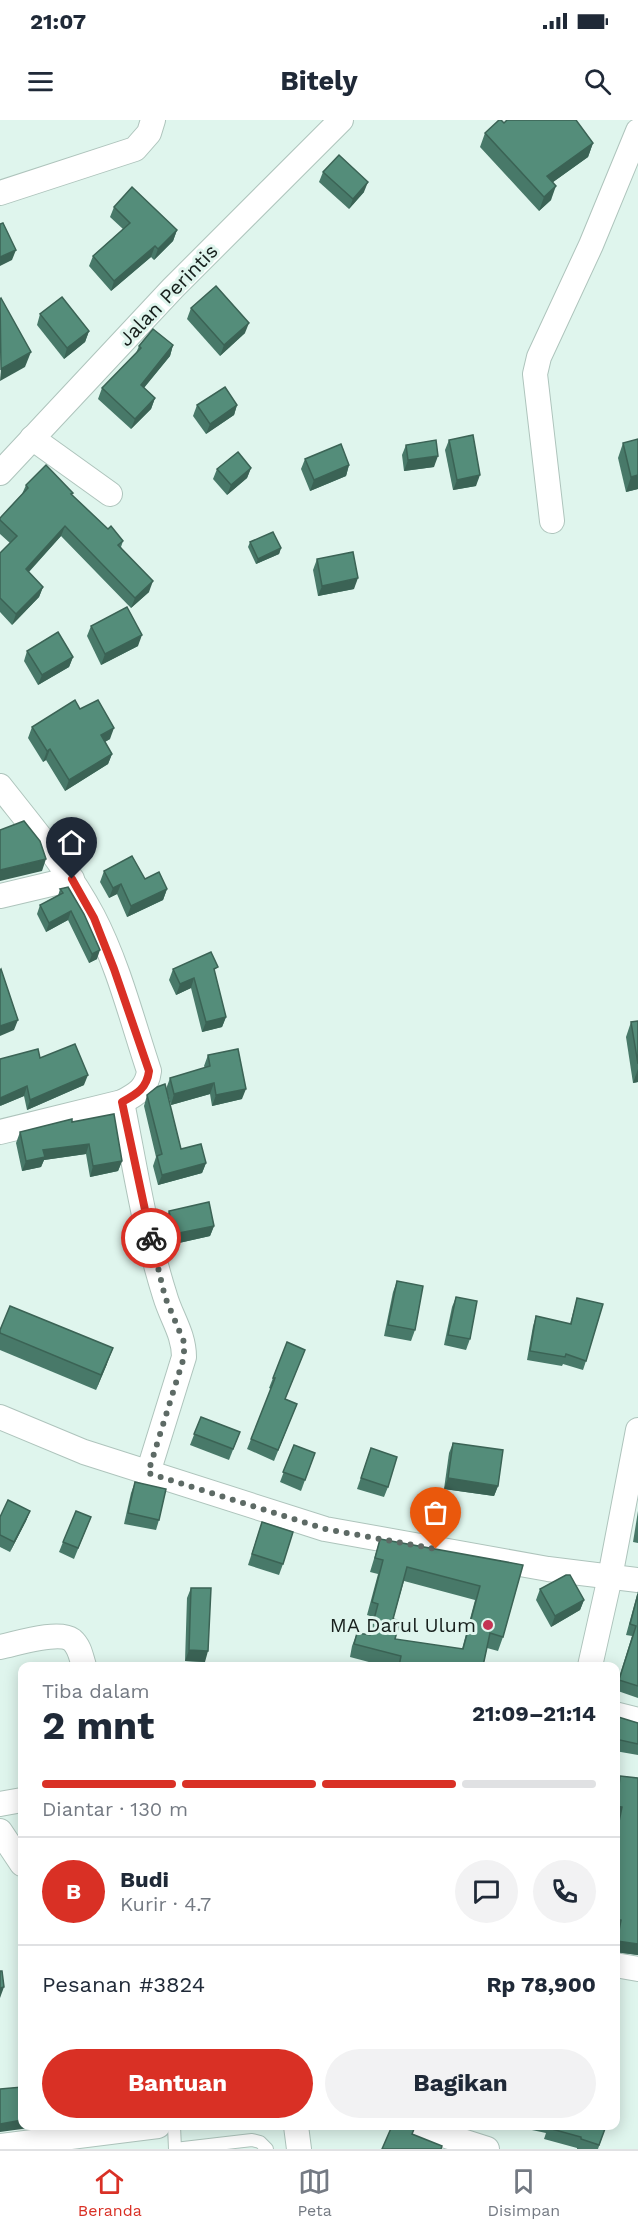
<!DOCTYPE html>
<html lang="id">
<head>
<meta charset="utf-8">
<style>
  body { margin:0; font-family:"Work Sans",sans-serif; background:#f2f2f3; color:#1f2937; height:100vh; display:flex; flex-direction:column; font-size:22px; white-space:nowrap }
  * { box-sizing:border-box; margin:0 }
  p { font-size:20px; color:#747a83 }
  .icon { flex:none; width:33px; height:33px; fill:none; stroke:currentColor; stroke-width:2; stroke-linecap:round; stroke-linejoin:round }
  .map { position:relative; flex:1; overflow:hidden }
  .sheet { position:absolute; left:18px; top:1542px; width:602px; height:468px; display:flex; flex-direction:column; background:#fff; border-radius:12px; box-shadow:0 3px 15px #0003 }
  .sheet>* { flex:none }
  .pin { position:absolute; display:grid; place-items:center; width:51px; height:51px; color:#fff; margin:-62px -26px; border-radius:50% 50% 50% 0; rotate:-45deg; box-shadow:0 0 6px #0007 }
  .pin .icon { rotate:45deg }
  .courier { position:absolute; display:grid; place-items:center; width:60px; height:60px; margin:-30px; border:4px solid #d93025; border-radius:50%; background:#fff; color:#222; box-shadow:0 2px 8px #0007 }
  .overview em { font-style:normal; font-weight:700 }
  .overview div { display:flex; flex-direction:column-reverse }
  .overview { display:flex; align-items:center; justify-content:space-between; height:102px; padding:0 24px }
  h1 { font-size:39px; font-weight:700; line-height:45px }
  .bar { display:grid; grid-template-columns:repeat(4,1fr); gap:9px 6px; align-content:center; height:72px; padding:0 24px }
  .bar i { height:8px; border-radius:4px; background:#e0e1e3 }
  .bar .on { background:#d93025 }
  .bar p { grid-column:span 4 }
  .line { display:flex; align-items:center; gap:15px; padding:0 24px; border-top:2px solid #e0e1e3 }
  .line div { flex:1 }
  .round { display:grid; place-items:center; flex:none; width:63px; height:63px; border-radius:32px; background:#f2f2f3 }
  .primary-button { display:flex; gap:12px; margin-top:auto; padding:12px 24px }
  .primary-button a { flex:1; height:69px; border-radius:36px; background:#d93025; color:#fff; font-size:24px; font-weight:700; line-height:69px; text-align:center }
  .primary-button a+a { background:#f2f2f3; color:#1f2937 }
  .status { display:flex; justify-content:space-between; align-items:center; height:42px; padding:0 30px; background:#fff; direction:ltr }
  .status svg { height:16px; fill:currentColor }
  header { display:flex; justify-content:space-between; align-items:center; height:78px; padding:0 24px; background:#fff; font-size:27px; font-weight:700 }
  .tabs { display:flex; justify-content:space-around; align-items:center; height:84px; border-top:2px solid #e0e1e3; background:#fff; font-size:16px; color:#747a83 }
  .tabs a { display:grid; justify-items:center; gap:3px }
  .tabs .on { color:#d93025 }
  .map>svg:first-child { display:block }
</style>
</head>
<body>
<div class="status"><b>21:07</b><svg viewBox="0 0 49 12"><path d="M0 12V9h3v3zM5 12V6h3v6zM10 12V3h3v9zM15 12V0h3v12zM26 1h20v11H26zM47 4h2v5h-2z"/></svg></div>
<header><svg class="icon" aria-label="menu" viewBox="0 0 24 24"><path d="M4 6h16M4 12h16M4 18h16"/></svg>Bitely<svg class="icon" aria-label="search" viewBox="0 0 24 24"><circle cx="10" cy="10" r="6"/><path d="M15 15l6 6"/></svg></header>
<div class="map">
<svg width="638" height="2029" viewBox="0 0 638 2029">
  <rect width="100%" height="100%" fill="#dff5ed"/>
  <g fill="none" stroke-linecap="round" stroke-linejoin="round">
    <defs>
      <g id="lane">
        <polyline points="174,2006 175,2029"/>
        <polyline points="175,2029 252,2020 260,2022 267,2029"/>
      </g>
      <g id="street">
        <polyline points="0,73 135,29 149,13 153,0"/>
        <polyline points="32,318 110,374"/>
        <polyline points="0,353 173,168 341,0"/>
        <polyline points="552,401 535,254 539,237 591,125 638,11"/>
        <path d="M0,666C33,708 68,749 93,796C118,844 132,900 149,951C147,968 137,974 122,982L0,1012"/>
        <polyline points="0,776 72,759"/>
        <path d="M122,982C135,1047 145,1113 165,1176C171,1197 184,1214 184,1237L148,1353"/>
        <polyline points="0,1297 84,1332 325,1409 548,1449 638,1460"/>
        <path d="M0,1527C16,1524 58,1510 72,1520C80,1527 81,1537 84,1546"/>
        <polyline points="590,1546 610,1457 638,1310"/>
        <polyline points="615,1594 638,1600"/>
        <polyline points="0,1684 22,1680"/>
        <polyline points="0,1711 22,1744"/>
        <polyline points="615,1845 638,1849"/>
        <polyline points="296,2006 299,2029"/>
        <polyline points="415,2006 487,2029"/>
        <polyline points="0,2026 158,2006"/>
      </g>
    </defs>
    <use href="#lane" stroke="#aec4bc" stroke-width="14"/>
    <use href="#street" stroke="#aec4bc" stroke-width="26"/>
    <use href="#lane" stroke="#fff" stroke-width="12"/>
    <use href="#street" stroke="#fff" stroke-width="24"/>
  </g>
  <g fill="#487969" fill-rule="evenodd">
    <polygon points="504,3 593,23 588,37 553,62 551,80 539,91 480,27 485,13"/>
    <polygon points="323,52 364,72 349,89 319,62"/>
    <polygon points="114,87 177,110 173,121 154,140 151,137 111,171 89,146 93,136 123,109 110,97"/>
    <polygon points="191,188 245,213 220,236 187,199"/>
    <polygon points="40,194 89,211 85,222 64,239 37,205"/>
    <polygon points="173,225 170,236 144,268 155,278 151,289 131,309 98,279 102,268 136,233 139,226"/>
    <polygon points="197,285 237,285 234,295 206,314 193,296"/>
    <polygon points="449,320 476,366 453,370 445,330"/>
    <polygon points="623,323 638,369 626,372 618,338"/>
    <polygon points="406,325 434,347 404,351 402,335"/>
    <polygon points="305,339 349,345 346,356 310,371 301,349"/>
    <polygon points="251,348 247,358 227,375 213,359 217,349"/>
    <polygon points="26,365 72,375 108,409 123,421 121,427 149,472 131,488 61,416 29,452 43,467 39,477 12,505 0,492 0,433 10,423 0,414 0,398 22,374"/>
    <polygon points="250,422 281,428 279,434 256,444 248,427"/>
    <polygon points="317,439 354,469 318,476 313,450"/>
    <polygon points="91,506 138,526 101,545 87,516"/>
    <polygon points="27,531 73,537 69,547 38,565 24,541"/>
    <polygon points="80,589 110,619 105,622 112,634 108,644 65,671 46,640 43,642 28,618 32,607"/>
    <polygon points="104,751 145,759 167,769 163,780 127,797 117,774 109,778 100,762"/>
    <polygon points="60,769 97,839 89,843 68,800 46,812 37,794 40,785 58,776"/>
    <polygon points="173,849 215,854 226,897 222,907 202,912 191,868 176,875 169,860"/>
    <polygon points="638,901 638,962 633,963 626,917 631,902"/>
    <polygon points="208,935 242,979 212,986 210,974 171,985 166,969 170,958 205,948 204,946"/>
    <polygon points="40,938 84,965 27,990 24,976 0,986"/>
    <polygon points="147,975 181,1029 206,1043 202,1053 158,1065 153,1046 156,1037 144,986"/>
    <polygon points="72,1002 122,1041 118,1051 90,1057 86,1034 44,1040 41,1047 22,1051 16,1023 20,1012"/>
    <polygon points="169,1091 214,1106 210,1116 170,1125 165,1101"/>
    <polygon points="397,1161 415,1210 411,1221 384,1216 393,1172"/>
    <polygon points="456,1177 470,1219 466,1230 444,1225 452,1187"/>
    <polygon points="577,1178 586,1241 583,1250 563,1244 562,1246 527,1240 533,1206 536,1196 570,1204"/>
    <polygon points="0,1210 107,1244 96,1270 0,1230"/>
    <polygon points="305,1230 285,1279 297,1284 274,1341 247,1329 271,1269 269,1268 273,1258"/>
    <polygon points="201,1297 240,1312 229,1340 190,1325"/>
    <polygon points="453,1323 498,1366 494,1376 444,1369 449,1333"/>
    <polygon points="294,1325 315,1333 301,1371 280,1362"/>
    <polygon points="371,1328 388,1367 384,1377 357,1369"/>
    <polygon points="135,1362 159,1400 156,1410 124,1404 131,1373"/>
    <polygon points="30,1391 26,1401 10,1432 0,1427 0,1397"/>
    <polygon points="638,1391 638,1423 633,1422"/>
    <polygon points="91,1397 74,1439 59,1432 63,1422"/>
    <polygon points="262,1402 283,1444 279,1455 248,1445"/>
    <path d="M380,1419L523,1445L503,1517L498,1531L487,1528L483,1546H384L350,1537L352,1526L357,1513L369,1514L373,1497L367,1495L378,1454L370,1452ZM404,1461L475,1480L462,1529L395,1519L393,1499Z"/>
    <polygon points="191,1468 205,1542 185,1541 187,1478"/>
    <polygon points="540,1469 584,1480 580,1490 551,1507 536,1480"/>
    <polygon points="638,1471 638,1578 615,1570 632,1516 626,1515"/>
    <polygon points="615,1596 638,1603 638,1635 615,1631"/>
    <polygon points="620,1656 638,1658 638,1835 615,1832 615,1821 617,1810 615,1810 615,1714 619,1697 615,1697 615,1676 616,1666"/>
    <polygon points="513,2006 606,2006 598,2029 577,2029 577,2028 544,2019 546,2013"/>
  </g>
  <g fill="#3b6355">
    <polygon points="593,23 588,37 542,70 547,56"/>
    <polygon points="368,62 364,72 349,89 353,79"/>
    <polygon points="556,66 551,80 539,91 544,77"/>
    <polygon points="177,110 173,121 154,140 158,129"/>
    <polygon points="155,126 151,137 111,171 114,161"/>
    <polygon points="16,130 12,140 0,146 0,137"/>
    <polygon points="249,203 245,213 220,236 224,225"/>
    <polygon points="89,211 85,222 64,239 67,228"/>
    <polygon points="173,225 170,236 137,276 141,265"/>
    <polygon points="31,232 25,247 0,261 1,249"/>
    <polygon points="155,278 151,289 131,309 135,299"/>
    <polygon points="237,285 234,295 206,314 210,304"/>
    <polygon points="438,336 434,347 404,351 408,340"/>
    <polygon points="349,345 346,356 310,371 314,360"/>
    <polygon points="251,348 247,358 227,375 231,365"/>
    <polygon points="480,355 476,366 453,370 457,360"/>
    <polygon points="638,355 638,369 626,372 631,357"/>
    <polygon points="65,406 61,416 22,459 26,449"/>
    <polygon points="281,428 279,434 256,444 258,439"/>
    <polygon points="358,458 354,469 318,476 322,466"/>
    <polygon points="153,461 149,472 131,488 135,478"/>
    <polygon points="43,467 39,477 12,505 16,494"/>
    <polygon points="142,515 138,526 101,545 105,534"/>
    <polygon points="73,537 69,547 38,565 42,555"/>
    <polygon points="114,608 110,619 97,626 101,615"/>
    <polygon points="50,629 46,640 43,642 47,631"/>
    <polygon points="112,634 108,644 65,671 69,660"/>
    <polygon points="46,739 42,751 0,761 0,750"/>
    <polygon points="121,764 117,774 109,778 113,768"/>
    <polygon points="167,769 163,780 127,797 131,786"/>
    <polygon points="71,791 68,800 46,812 49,803"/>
    <polygon points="100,830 97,839 89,843 92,834"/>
    <polygon points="194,858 191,868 176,875 180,864"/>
    <polygon points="226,897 222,907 202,912 206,902"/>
    <polygon points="18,900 14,910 0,916 0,906"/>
    <polygon points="638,949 638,962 633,963"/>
    <polygon points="88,955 84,965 27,990 30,980"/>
    <polygon points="214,963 210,974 171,985 174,974"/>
    <polygon points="27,966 24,976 0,986 0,978"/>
    <polygon points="246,969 242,979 212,986 216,975"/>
    <polygon points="89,1024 86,1034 44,1040 41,1047 22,1051 26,1041 43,1030"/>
    <polygon points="122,1041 118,1051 90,1057 93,1046"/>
    <polygon points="206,1043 202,1053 158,1065 162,1055"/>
    <polygon points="214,1106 210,1116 170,1125 174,1114"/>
    <polygon points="113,1228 107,1244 96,1270 101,1255"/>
    <polygon points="448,1358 498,1366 494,1376 444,1369"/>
    <polygon points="30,1391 26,1401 10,1432 14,1422"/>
    <polygon points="584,1480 580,1490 551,1507 555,1496"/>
    <polygon points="189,1530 208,1531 205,1542 185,1541"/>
    <polygon points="617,1686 622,1687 619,1697 615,1697 615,1691"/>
    <polygon points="617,1821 638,1824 638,1835 615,1832 615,1825"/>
    <polygon points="4,1867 0,1878 0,1868"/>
    <polygon points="22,2000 22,2006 44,2006 0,2012 0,2004"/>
  </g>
  <g fill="#548d7a" stroke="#3b6355" stroke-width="1.5" fill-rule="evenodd">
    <polygon points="499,0 501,0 504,3 507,0 576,0 593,23 547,56 556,66 544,77 485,13"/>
    <polygon points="339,35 368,62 353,79 323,52"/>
    <polygon points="132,67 177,110 158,129 155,126 114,161 93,136 130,103 114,87"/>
    <polygon points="3,103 16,130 0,137 0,104"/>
    <polygon points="216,166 249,203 224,225 191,188"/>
    <polygon points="62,177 89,211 67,228 40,194"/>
    <polygon points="1,178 31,232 1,249 0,179"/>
    <polygon points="153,209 173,225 141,265 155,278 135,299 102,268 141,228 139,226"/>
    <polygon points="225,267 237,285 210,304 197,285"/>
    <polygon points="473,315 480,355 457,360 449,320"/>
    <polygon points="638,319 638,355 631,357 623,323"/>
    <polygon points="436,320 438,336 408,340 406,325"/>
    <polygon points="341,324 349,345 314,360 305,339"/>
    <polygon points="238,332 251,348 231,365 217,349"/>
    <polygon points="46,345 73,373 71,374 108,409 111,406 123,421 118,425 153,461 135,478 65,406 26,449 43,467 16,494 0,478 0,433 17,416 0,400 0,398 28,368 26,365"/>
    <polygon points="273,412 281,428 258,439 250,422"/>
    <polygon points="353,432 358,458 322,466 317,439"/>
    <polygon points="127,487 142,515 105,534 91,506"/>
    <polygon points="58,512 73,537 42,555 27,531"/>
    <polygon points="75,580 80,589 98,580 114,608 101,615 112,634 69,660 50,629 47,631 32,607"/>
    <polygon points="24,701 40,721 46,739 0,750 0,710"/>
    <polygon points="132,736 145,759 159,752 167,769 131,786 121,764 113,768 104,751"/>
    <polygon points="68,767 84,794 100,830 92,834 71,791 49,803 40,785 63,773 60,769"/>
    <polygon points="211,832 218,847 214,849 226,897 206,902 194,858 180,864 173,849"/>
    <polygon points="1,849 18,900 0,906 0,850"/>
    <polygon points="638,901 638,944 631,902"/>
    <polygon points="75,924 88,955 30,980 27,966 0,978 0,939 38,929 40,938"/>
    <polygon points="238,929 246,969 216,975 214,963 174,974 170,958 210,946 208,935"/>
    <polygon points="165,964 181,1029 201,1024 206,1043 162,1055 157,1036 162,1034 147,975 157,967"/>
    <polygon points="114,994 122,1041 93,1046 89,1024 43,1030 45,1037 26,1041 20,1012 72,999 72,1002"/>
    <polygon points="209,1082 214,1106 174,1114 169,1091"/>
    <polygon points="397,1161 423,1166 415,1210 388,1205"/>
    <polygon points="456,1177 477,1181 470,1219 448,1215"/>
    <polygon points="577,1178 603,1184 586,1241 566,1234 565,1237 530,1231 536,1196 571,1204"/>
    <polygon points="10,1186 113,1228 101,1255 0,1213 0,1210"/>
    <polygon points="287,1222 305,1230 285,1279 297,1284 278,1330 251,1319 275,1258 273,1258"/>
    <polygon points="201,1297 240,1312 233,1329 194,1314"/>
    <polygon points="453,1323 503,1330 498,1366 448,1358"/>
    <polygon points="294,1325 315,1333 305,1360 283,1352"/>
    <polygon points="371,1328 397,1337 388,1367 361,1358"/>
    <polygon points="135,1362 166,1369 159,1400 128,1393"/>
    <polygon points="8,1380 30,1391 14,1422 0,1415 0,1397"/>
    <polygon points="76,1391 91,1397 78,1428 63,1422"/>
    <polygon points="262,1402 293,1412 283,1444 252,1434"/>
    <path d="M380,1419L523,1445L503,1517L490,1513L483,1546H399L401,1536L354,1524L357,1513L370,1515L378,1484L372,1482L383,1440L375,1438ZM407,1447L480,1466L463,1529L395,1519L400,1501L393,1499Z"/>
    <polygon points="566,1455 570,1455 584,1480 555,1496 540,1469"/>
    <polygon points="191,1468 211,1468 208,1531 189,1530"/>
    <polygon points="638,1474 638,1566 619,1560 636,1506 630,1504"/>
    <polygon points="615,1596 638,1603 638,1624 615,1619"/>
    <polygon points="620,1656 638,1658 638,1824 617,1821 621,1800 615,1799 615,1721 622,1687 617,1686"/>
    <polygon points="0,1851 2,1851 4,1867 0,1868"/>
    <polygon points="22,1967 22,2000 0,2004 0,1969"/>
    <polygon points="392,2006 409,2006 414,2009 412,2014 442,2026 441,2029 382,2029"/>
    <polygon points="549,2006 606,2006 599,2025 581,2019 581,2017 548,2008"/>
  </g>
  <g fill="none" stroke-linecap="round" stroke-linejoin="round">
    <polyline stroke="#5d6a65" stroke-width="6" stroke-dasharray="0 10.8" points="151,1118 165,1177 184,1222 184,1237 148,1353 325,1409 436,1429"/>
    <path stroke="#d93025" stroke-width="8" d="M72,759L94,798L114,849L149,951C147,968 137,974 122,982L151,1118"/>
  </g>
  <circle fill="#c43453" stroke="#dff5ed" stroke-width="2" cx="488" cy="1505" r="6"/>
  <g text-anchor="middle" stroke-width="6" stroke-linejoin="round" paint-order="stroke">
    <g font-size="20" fill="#171f1c" stroke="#dff5ed">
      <text transform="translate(168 175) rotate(-46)" y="7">Jalan Perintis</text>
    </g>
    <g font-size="20" fill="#171f1c" stroke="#dff5ed" text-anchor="end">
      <text x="476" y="1512">MA Darul Ulum</text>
    </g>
  </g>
</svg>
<div class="pin" style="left:436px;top:1429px;background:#ea580c"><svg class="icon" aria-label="bag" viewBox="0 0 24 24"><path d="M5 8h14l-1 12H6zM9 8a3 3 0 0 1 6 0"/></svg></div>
<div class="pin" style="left:72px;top:759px;background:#1f2937"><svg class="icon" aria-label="home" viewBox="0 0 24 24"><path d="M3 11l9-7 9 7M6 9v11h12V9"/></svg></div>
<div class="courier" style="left:151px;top:1118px"><svg class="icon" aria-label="bike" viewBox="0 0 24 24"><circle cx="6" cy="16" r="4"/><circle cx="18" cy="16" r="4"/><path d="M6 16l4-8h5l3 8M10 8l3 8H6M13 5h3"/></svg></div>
<section class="sheet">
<div class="overview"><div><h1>2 mnt</h1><p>Tiba dalam</p></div><em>21:09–21:14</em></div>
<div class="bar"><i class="on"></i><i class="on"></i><i class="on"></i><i></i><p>Diantar · 130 m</p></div>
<div class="line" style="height:108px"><b class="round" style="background:#d93025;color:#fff">B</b><div><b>Budi</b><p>Kurir · 4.7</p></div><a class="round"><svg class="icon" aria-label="chat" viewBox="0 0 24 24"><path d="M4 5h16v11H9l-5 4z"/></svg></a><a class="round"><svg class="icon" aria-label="phone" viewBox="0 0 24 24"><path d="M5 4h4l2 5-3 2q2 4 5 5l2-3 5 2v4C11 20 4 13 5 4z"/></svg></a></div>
<div class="line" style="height:78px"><div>Pesanan #3824</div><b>Rp 78,900</b></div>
<div class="primary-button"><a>Bantuan</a><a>Bagikan</a></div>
</section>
</div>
<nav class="tabs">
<a class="on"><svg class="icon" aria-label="home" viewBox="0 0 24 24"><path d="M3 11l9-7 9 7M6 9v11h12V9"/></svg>Beranda</a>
<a><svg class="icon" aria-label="map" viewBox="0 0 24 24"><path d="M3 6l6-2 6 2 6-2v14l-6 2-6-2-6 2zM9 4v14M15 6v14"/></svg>Peta</a>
<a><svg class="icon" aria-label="saved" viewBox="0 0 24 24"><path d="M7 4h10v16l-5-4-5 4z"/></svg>Disimpan</a>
</nav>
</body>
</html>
